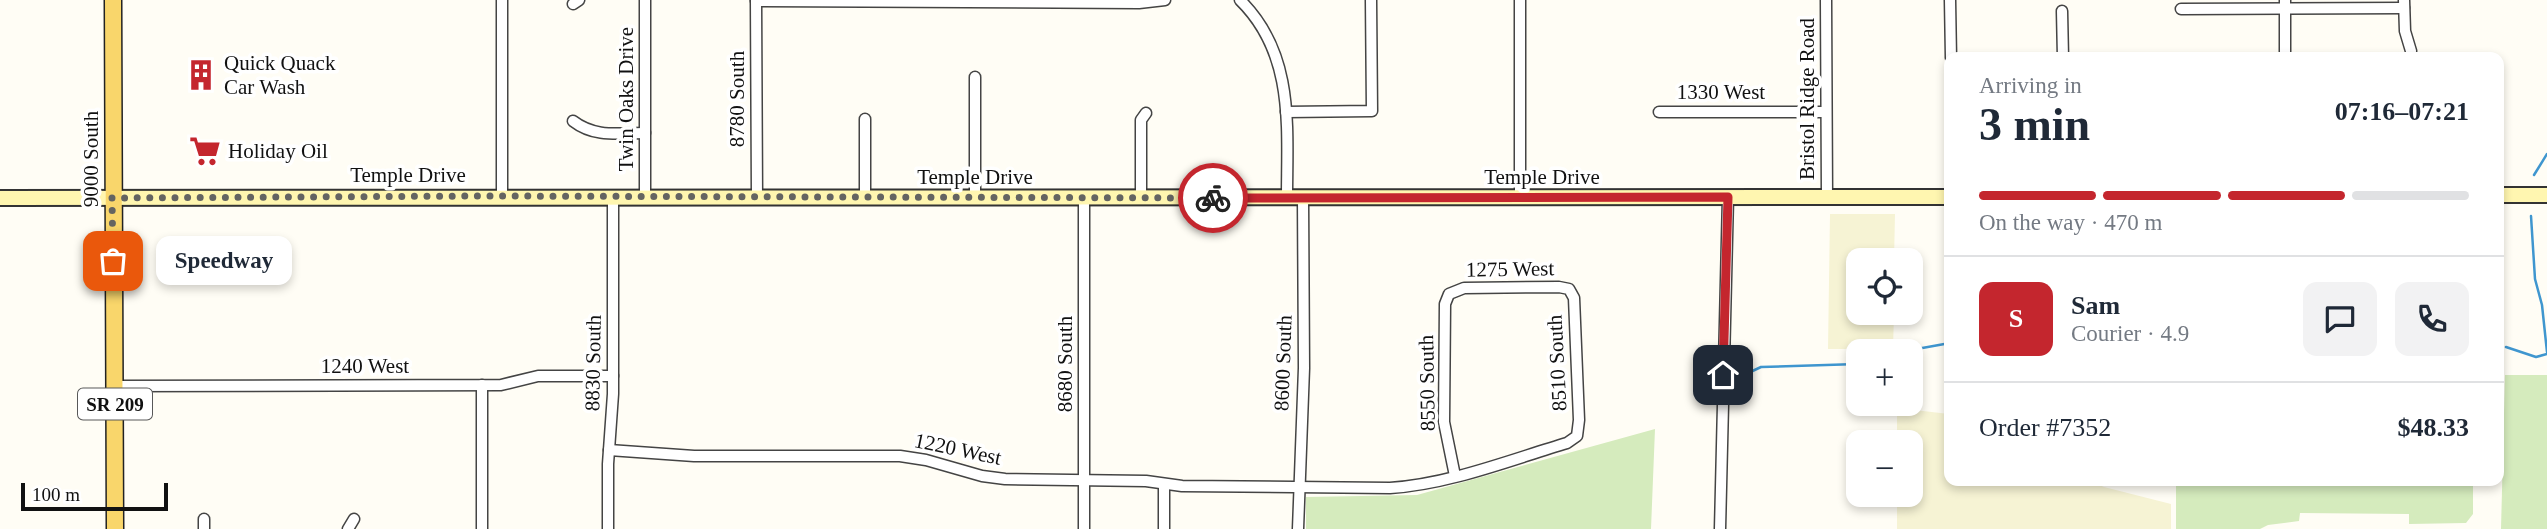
<!DOCTYPE html>
<html lang="en">
<head>
<meta charset="utf-8">
<style>
  body { margin:0; font-family:Georgia,serif; background:#f2f2f3; color:#1f2937; height:100vh; display:flex; flex-direction:column; font-size:26px; white-space:nowrap }
  * { box-sizing:border-box; margin:0 }
  p { font-size:23px; color:#747a83 }
  .icon { flex:none; width:38px; height:38px; fill:none; stroke:currentColor; stroke-width:2; stroke-linecap:round; stroke-linejoin:round }
  .map { position:relative; flex:1; overflow:hidden }
  .side { position:absolute; left:1944px; top:52px; width:560px; height:434px; display:flex; flex-direction:column; background:#fff; border-radius:14px; box-shadow:0 4px 10px #0003 }
  .side>* { flex:none }
  .buttons { position:absolute; left:1846px; top:248px; display:grid; gap:14px }
  .buttons a { display:grid; place-items:center; width:77px; height:77px; border-radius:14px; background:#fff; box-shadow:0 4px 10px #0003; font-size:35px }
  .scale { position:absolute; left:21px; bottom:18px; width:147px; box-sizing:border-box; padding-left:7px; border:4px solid #111; border-top:0; font-size:19px; line-height:24px; white-space:nowrap; color:#111; -webkit-text-stroke:5px #fff; paint-order:stroke }
  .pin { position:absolute; display:grid; place-items:center; width:60px; height:60px; color:#fff; margin:-30px; border-radius:14px; box-shadow:0 4px 10px #0006 }
  .courier { position:absolute; display:grid; place-items:center; width:70px; height:70px; margin:-35px; border:5px solid #c4262e; border-radius:50%; background:#fff; color:#222; box-shadow:0 2px 9px #0007 }
  .bubble { position:absolute; height:49px; border-radius:14px; background:#fff; box-shadow:0 4px 10px #0003; font-size:23px; font-weight:800; line-height:49px; text-align:center }
  .head em { font-style:normal; font-weight:800 }
  .head div { display:flex; flex-direction:column-reverse }
  .head { display:flex; align-items:center; justify-content:space-between; height:119px; padding:0 35px }
  h1 { font-size:46px; font-weight:800; line-height:52px }
  .bar { display:grid; grid-template-columns:repeat(4,1fr); gap:10px 7px; align-content:center; height:84px; padding:0 35px }
  .bar i { height:9px; border-radius:5px; background:#e0e1e3 }
  .bar .active { background:#c4262e }
  .bar p { grid-column:span 4 }
  .line { display:flex; align-items:center; gap:18px; padding:0 35px; border-top:2px solid #e0e1e3 }
  .line div { flex:1 }
  .round { display:grid; place-items:center; flex:none; width:74px; height:74px; border-radius:14px; background:#f2f2f3 }
  .map>svg:first-child { display:block }
</style>
</head>
<body>
<div class="map">
<svg width="2547" height="529" viewBox="0 0 2547 529">
  <rect width="100%" height="100%" fill="#fffdf5"/>
  <g fill="#f6f3d4">
    <polygon points="1830,214 1895,214 1894,261 1858,261 1858,313 1894,313 1893,349 1828,349"/>
    <polygon points="1897,408 1949,414 1950,481 2091,481 2104,487 2171,504 2171,529 1897,529 1897,495 1911,495 1911,443 1897,443"/>
  </g>
  <g fill="#d5ebbd">
    <polygon points="2505,375 2547,375 2547,529 2501,529"/>
    <polygon points="1655,429 1651,529 1306,529 1306,497 1417,495"/>
    <polygon points="2176,481 2473,481 2473,514 2466,523 2409,524 2409,514 2300,513 2299,521 2268,525 2260,529 2176,529"/>
  </g>
  <g fill="none" stroke-linecap="round" stroke-linejoin="round">
    <g stroke="#3f96cf" stroke-width="2.5">
      <polyline points="2534,175 2547,154"/>
      <polyline points="2531,216 2535,279 2542,305 2547,352"/>
      <polyline points="2506,347 2536,357 2547,354"/>
      <polyline points="1900,352 1950,343"/>
      <polyline points="1728,387 1744,375 1761,367 1858,364"/>
    </g>
    <defs>
      <g id="street">
        <polyline points="645,0 645,198"/>
        <polyline points="756,0 757,198"/>
        <path d="M1240,0C1295,54 1287,127 1287,198"/>
        <polyline points="1520,0 1520,198"/>
        <polyline points="1826,0 1827,197"/>
        <polyline points="1950,0 1951,58"/>
        <polyline points="2285,0 2285,58"/>
        <polyline points="2404,0 2405,31 2411,51"/>
        <polyline points="756,1 1139,3 1165,0"/>
        <polyline points="573,4 579,0"/>
        <polyline points="2181,9 2404,8"/>
        <polyline points="2062,11 2063,58"/>
        <polyline points="975,77 975,198"/>
        <polyline points="1286,112 1372,111 1371,0"/>
        <polyline points="1659,112 1826,112"/>
        <path d="M573,121C595,138 619,133 645,133"/>
        <polyline points="502,197 502,0"/>
        <polyline points="865,198 865,119"/>
        <polyline points="1084,198 1084,529"/>
        <polyline points="1141,199 1141,120 1146,113"/>
        <polyline points="482,385 482,529"/>
        <polyline points="115,386 501,385 538,376 613,376"/>
        <path d="M609,450L694,456H900L926,460L982,476L1005,479L1146,481L1182,486L1390,488C1450,484 1510,460 1567,443L1577,436L1579,420L1574,298L1569,289L1559,287L1464,288L1449,294L1445,304L1444,422L1455,476"/>
        <polyline points="1164,485 1164,529"/>
        <polyline points="204,519 204,529"/>
        <polyline points="348,529 354,519"/>
        <polyline points="608,529 608,464 613,394 613,197"/>
        <polyline points="1298,529 1304,368 1303,198"/>
        <polyline points="1720,529 1728,197"/>
      </g>
      <g id="secondary">
        <polyline points="2499,195 2547,195"/>
        <polyline points="0,198 1950,197"/>
      </g>
      <polyline id="primary" points="113,0 115,529"/>
    </defs>
    <use href="#street" stroke="#444" stroke-width="13"/>
    <use href="#secondary" stroke="#333" stroke-width="18"/>
    <use href="#primary" stroke="#222" stroke-width="19"/>
    <use href="#street" stroke="#fff" stroke-width="10"/>
    <use href="#secondary" stroke="#fff6b0" stroke-width="14"/>
    <use href="#primary" stroke="#f9d66b" stroke-width="16"/>
  </g>
  <g fill="none" stroke-linecap="round" stroke-linejoin="round">
    <polyline stroke="#646461" stroke-width="7" stroke-dasharray="0 12.6" points="113,261 112,198 484,196 1213,198"/>
    <polyline stroke="#c4262e" stroke-width="9" points="1213,198 1728,197 1723,375"/>
  </g>
  <defs>
    <symbol id="building-bare" viewBox="-9 -9 18 18"><path d="M-4-6H4V6H1V3H-1V6H-4ZM-2.5-4.3h1.7v1.8h-1.7ZM.8-4.3h1.7v1.8H.8ZM-2.5-1h1.7V.8h-1.7ZM.8-1h1.7V.8H.8Z" fill="#c4262e" stroke="#fff" stroke-width="2.5" paint-order="stroke"/></symbol>
    <symbol id="supermarket-bare" viewBox="-9 -9 18 18"><path d="M-6-5.5h2.5l.6 2H6L4.5 2H-2.5L-4.4-4H-6ZM-1.5 3.2a1.3 1.3 0 1 0 .1 0ZM3 3.2a1.3 1.3 0 1 0 .1 0Z" fill="#c4262e" stroke="#fff" stroke-width="2.5" paint-order="stroke"/></symbol>
  </defs>
  <g fill-rule="evenodd">
    <use href="#building-bare" x="179" y="53" width="44" height="44"/>
    <use href="#supermarket-bare" x="183" y="129" width="44" height="44"/>
  </g>
  <g text-anchor="middle" stroke-width="7" stroke-linejoin="round" paint-order="stroke">
    <rect fill="#fff" stroke="#585858" stroke-width="2" x="78" y="388.5" width="74" height="31" rx="5"/>
    <g font-size="19" font-weight="bold" fill="#111">
      <text x="115" y="411">SR 209</text>
    </g>
    <g font-size="21" fill="#111" stroke="#fff" text-anchor="start">
      <text x="224" y="70">Quick Quack<tspan x="224" dy="24">Car Wash</tspan></text>
      <text x="228" y="158">Holiday Oil</text>
    </g>
    <g font-size="21" fill="#111" stroke="#fff">
      <text x="1721" y="99">1330 West</text>
      <text transform="translate(626 99) rotate(-90)" y="7">Twin Oaks Drive</text>
      <text transform="translate(737 99) rotate(-90)" y="7">8780 South</text>
      <text transform="translate(1807 99) rotate(-90)" y="7">Bristol Ridge Road</text>
      <text transform="translate(91 159) rotate(-90)" y="7">9000 South</text>
      <text x="408" y="182">Temple Drive</text>
      <text x="975" y="184">Temple Drive</text>
      <text x="1542" y="184">Temple Drive</text>
      <text transform="translate(1510 269) rotate(-1)" y="7">1275 West</text>
      <text transform="translate(593 363) rotate(-89)" y="7">8830 South</text>
      <text transform="translate(1283 363) rotate(-88)" y="7">8600 South</text>
      <text transform="translate(1557 363) rotate(-93)" y="7">8510 South</text>
      <text transform="translate(1065 364) rotate(-90)" y="7">8680 South</text>
      <text x="365" y="373">1240 West</text>
      <text transform="translate(1427 383) rotate(-91)" y="7">8550 South</text>
      <text transform="translate(958 449) rotate(12)" y="7">1220 West</text>
    </g>
  </g>
</svg>
<div class="buttons">
<a><svg class="icon" aria-label="locate" viewBox="0 0 24 24"><circle cx="12" cy="12" r="6"/><path d="M12 2v4M12 18v4M2 12h4M18 12h4"/></svg></a>
<a>+</a>
<a>−</a>
</div>
<div class="scale">100 m</div>
<div class="pin" style="left:113px;top:261px;background:#ea580c"><svg class="icon" aria-label="bag" viewBox="0 0 24 24"><path d="M5 8h14l-1 12H6zM9 8a3 3 0 0 1 6 0"/></svg></div>
<div class="pin" style="left:1723px;top:375px;background:#1f2937"><svg class="icon" aria-label="home" viewBox="0 0 24 24"><path d="M3 11l9-7 9 7M6 9v11h12V9"/></svg></div>
<div class="courier" style="left:1213px;top:198px"><svg class="icon" aria-label="bike" viewBox="0 0 24 24"><circle cx="6" cy="16" r="4"/><circle cx="18" cy="16" r="4"/><path d="M6 16l4-8h5l3 8M10 8l3 8H6M13 5h3"/></svg></div>
<div class="bubble" style="left:156px;top:236px;width:136px">Speedway</div>
<section class="side">
<div class="head"><div><h1>3 min</h1><p>Arriving in</p></div><em>07:16–07:21</em></div>
<div class="bar"><i class="active"></i><i class="active"></i><i class="active"></i><i></i><p>On the way · 470 m</p></div>
<div class="line" style="height:126px"><b class="round" style="background:#c4262e;color:#fff">S</b><div><b>Sam</b><p>Courier · 4.9</p></div><a class="round"><svg class="icon" aria-label="chat" viewBox="0 0 24 24"><path d="M4 5h16v11H9l-5 4z"/></svg></a><a class="round"><svg class="icon" aria-label="phone" viewBox="0 0 24 24"><path d="M5 4h4l2 5-3 2q2 4 5 5l2-3 5 2v4C11 20 4 13 5 4z"/></svg></a></div>
<div class="line" style="height:91px"><div>Order #7352</div><b>$48.33</b></div>
</section>
</div>
</body>
</html>
